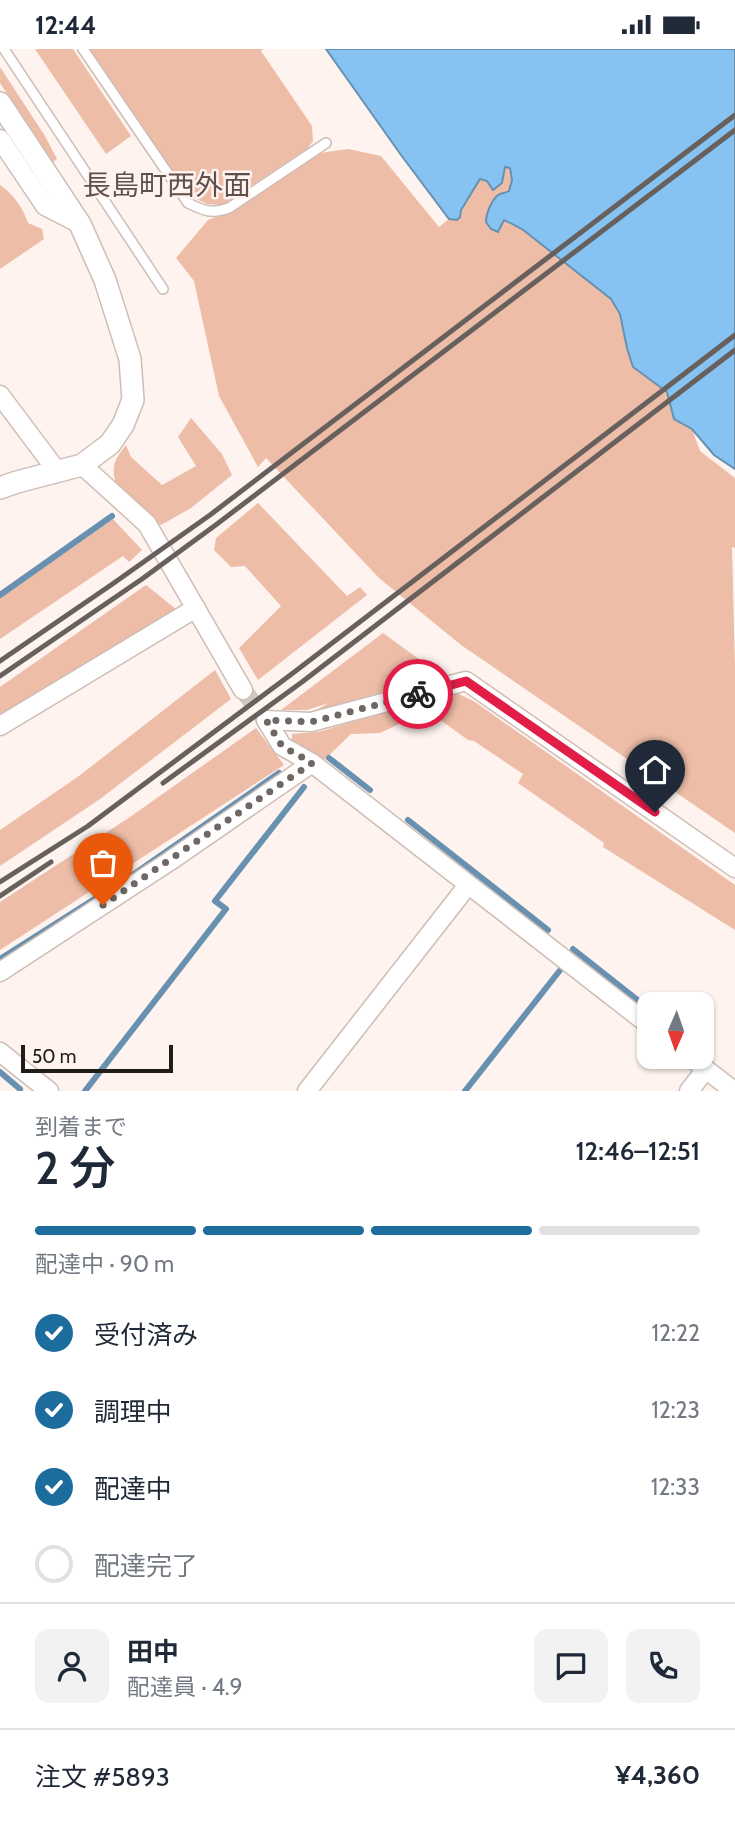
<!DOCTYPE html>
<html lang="ja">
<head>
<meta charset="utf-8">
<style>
  body { margin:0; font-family:Cabin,"Noto Sans JP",sans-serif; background:#f2f2f3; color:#1f2937; height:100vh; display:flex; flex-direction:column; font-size:26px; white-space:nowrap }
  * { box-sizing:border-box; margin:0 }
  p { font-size:23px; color:#747a83 }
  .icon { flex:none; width:38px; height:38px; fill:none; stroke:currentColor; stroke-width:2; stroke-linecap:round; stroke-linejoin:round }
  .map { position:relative; height:1042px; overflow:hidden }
  .drawer { display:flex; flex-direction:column; background:#fff; flex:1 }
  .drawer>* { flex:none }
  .needle { width:46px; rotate:182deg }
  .fabs { position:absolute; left:637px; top:943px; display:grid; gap:14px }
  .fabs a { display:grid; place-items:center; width:77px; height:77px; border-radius:14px; background:#fff; box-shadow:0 2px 5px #0004; font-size:35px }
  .scale { position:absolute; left:21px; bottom:18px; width:152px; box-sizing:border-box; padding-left:7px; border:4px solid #221c19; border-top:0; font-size:19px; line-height:24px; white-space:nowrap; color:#221c19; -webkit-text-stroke:5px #fef3ee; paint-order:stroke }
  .pin { position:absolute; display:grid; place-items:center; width:60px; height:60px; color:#fff; margin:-72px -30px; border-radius:50% 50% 50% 0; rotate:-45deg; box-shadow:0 0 7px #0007 }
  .pin .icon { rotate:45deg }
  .courier { position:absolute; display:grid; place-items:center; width:70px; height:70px; margin:-35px; border:5px solid #e11d48; border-radius:50%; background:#fff; color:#222; box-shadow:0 2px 9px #0007 }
  .summary em { font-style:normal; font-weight:600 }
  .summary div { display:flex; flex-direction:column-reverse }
  .summary { display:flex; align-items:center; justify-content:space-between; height:119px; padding:0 35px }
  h1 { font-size:46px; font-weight:600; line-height:52px }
  .bar { display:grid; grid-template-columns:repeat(4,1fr); gap:10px 7px; align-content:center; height:84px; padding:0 35px }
  .bar i { height:9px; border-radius:5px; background:#e0e1e3 }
  .bar .selected { background:#1d6c9e }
  .bar p { grid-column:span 4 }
  .line { display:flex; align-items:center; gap:18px; padding:0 35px; border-top:2px solid #e0e1e3 }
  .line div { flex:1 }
  .round { display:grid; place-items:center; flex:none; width:74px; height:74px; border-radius:14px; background:#f2f2f3 }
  ol { padding:0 35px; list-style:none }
  li { display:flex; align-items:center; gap:21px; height:77px }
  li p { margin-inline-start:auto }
  li .icon { padding:7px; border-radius:50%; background:#1d6c9e; color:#fff; stroke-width:4 }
  li:last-child { color:#747a83 }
  li i { width:38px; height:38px; border:4px solid #e0e1e3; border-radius:50% }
  .status { display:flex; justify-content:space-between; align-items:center; height:49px; padding:0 35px; background:#fff; direction:ltr }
  .status svg { height:19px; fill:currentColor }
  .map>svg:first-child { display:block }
</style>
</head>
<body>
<div class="status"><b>12:44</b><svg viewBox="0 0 49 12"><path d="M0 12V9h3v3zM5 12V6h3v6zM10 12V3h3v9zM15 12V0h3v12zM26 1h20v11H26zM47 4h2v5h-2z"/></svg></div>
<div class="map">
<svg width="735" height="1042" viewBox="0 0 735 1042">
  <rect width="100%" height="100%" fill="#fef3ee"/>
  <g fill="#edbda8">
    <polygon points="35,0 73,0 131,87 106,105"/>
    <polygon points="89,0 263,0 261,2 312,77 313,92 308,99 223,156 207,155 192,148 142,81"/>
    <polygon points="0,18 45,87 57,110 52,114 0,34"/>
    <path d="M348,100L381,107L439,178L449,170L456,171L460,168L461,161L480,130L487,132L505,118L510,119L512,131L509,143C494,148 493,153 486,167L498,182L504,171L511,176L522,180L611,250L620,265L627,299L633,318L667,343L674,370L692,380L700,402L735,429V499L732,498L735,619V784L461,596L379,529L266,409L258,418L219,347L194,232L176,209L208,171L222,166L320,104Z"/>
    <path d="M0,136C14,146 22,157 28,174L42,180L44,190L0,220Z"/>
    <path d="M191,369L222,405L232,426L191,459L161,476L116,434C110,417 116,409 126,396L131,408L162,436L196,417L178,388Z"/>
    <polygon points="258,454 347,547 360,538 367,546 258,631 239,599 281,557 245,517 231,518 214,501 216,489"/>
    <polygon points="113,470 142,501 129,513 123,507 0,590 0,549"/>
    <polygon points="146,536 176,560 0,669 0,638"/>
    <polygon points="383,584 438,624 428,630 311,664 329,654 307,661 281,661"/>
    <polygon points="215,621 231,650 100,750 0,817 0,781 79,727"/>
    <polygon points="459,645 475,653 735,836 735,881 603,798 604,794 518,734 523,725 474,692 468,691 439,670 416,667 380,684 351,685 323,712 292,691 292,685 318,683 444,646"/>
    <polygon points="256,679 284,716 0,901 0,853 130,768"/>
  </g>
  <path fill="#86c3f2" stroke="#6891b1" stroke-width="2" d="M326,0H735V420L714,406L692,380L674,370L667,343L633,318L627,299L620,265L611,250L522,180L504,171L498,183L491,180L486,173C486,165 491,152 498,146C501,144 506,144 509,142L512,131L510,119L505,118L502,134L493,141L487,132L480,130L461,161L460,168L457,171L449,170L401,106Z"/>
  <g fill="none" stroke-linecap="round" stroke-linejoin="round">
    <g stroke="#6891b1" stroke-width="6">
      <polyline points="0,546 112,467"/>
      <polyline points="329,709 370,741"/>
      <polyline points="408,771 548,881"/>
      <polyline points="573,900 649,960"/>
      <polyline points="0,910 137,823 279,724"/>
      <polyline points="0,1023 20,1040"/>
      <polyline points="85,1042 226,860 215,852 304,738"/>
      <polyline points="465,1042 561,920"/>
    </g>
    <polyline stroke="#d2c8c3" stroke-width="18" stroke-dasharray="18 9" stroke-linecap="butt" points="243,641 266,671"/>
    <defs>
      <g id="service">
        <polyline points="4,0 163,240"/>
        <path d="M83,0L188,154C204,162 212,165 229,159L326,94"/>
      </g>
      <g id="minor">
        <polyline points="0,90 45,157 80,175"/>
        <polyline points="0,346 57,422"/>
        <polyline points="82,416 147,475 243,641"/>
        <polyline points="266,671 311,673 466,632 735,819"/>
        <polyline points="266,671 282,697 312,714 649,976"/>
        <polyline points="0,677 196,559"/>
        <polyline points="0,923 170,812 312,714"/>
        <polyline points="0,1003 49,1042"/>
        <polyline points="690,1008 734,1042"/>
        <polyline points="307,1042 468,836"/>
        <polyline points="689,1042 706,1020"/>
      </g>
      <polyline id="tertiary" points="0,54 80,175 105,231 130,310 133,351 123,376 110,395 82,416 17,433 0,439"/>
    </defs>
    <use href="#service" stroke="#cebdb5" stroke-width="12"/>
    <use href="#minor" stroke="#cebdb5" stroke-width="21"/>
    <use href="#tertiary" stroke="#cebdb5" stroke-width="24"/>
    <use href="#service" stroke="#fff" stroke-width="9"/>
    <use href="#minor" stroke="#fff" stroke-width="18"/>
    <use href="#tertiary" stroke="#fff" stroke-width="21"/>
    <g stroke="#67605c" stroke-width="5">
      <polyline points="0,612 111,536 210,466 735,66"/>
      <polyline points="0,627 142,530 217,475 735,81"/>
      <polyline points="163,734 302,633 735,301"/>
      <polyline points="0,833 88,777 293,624 735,286"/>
      <polyline points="0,847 51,813"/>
    </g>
  </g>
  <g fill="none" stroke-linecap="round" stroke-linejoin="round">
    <polyline stroke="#6f6764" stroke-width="7" stroke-dasharray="0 12.6" points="103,856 312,714 282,697 266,671 311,673 418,645"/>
    <polyline stroke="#e11d48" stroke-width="9" points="418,645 466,632 655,763"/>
  </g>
  <g text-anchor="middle" stroke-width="5" stroke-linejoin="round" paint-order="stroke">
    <g font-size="28" fill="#5f5049" stroke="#fef3ee">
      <text x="167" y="146">長島町西外面</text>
    </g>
  </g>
</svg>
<div class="fabs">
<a><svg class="needle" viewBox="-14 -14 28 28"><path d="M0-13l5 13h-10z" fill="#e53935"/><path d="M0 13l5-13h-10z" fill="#747a83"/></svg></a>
</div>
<div class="scale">50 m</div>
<div class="pin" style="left:103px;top:856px;background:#ea580c"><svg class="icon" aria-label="bag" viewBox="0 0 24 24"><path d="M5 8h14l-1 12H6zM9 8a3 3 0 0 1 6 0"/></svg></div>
<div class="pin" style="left:655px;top:763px;background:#1f2937"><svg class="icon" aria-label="home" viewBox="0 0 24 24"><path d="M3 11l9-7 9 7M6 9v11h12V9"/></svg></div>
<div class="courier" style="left:418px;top:645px"><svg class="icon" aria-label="bike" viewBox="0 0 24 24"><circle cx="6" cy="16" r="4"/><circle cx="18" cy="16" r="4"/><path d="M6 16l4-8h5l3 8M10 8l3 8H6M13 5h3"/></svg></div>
</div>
<section class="drawer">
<div class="summary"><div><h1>2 分</h1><p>到着まで</p></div><em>12:46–12:51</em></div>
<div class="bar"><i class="selected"></i><i class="selected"></i><i class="selected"></i><i></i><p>配達中 · 90 m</p></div>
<ol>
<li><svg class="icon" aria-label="check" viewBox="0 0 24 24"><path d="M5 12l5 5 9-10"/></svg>受付済み<p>12:22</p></li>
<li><svg class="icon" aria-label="check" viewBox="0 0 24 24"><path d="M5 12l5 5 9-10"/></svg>調理中<p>12:23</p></li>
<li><svg class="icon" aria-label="check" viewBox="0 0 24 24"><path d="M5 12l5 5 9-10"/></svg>配達中<p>12:33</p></li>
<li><i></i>配達完了</li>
</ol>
<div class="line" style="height:126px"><a class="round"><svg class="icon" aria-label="person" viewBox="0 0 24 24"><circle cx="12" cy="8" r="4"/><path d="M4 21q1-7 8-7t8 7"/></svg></a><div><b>田中</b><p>配達員 · 4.9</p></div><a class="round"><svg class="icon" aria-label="chat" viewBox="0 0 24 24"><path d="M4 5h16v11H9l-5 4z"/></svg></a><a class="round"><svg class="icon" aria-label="phone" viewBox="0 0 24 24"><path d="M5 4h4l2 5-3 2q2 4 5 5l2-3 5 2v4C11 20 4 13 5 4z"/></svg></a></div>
<div class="line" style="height:91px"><div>注文 #5893</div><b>¥4,360</b></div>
</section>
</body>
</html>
